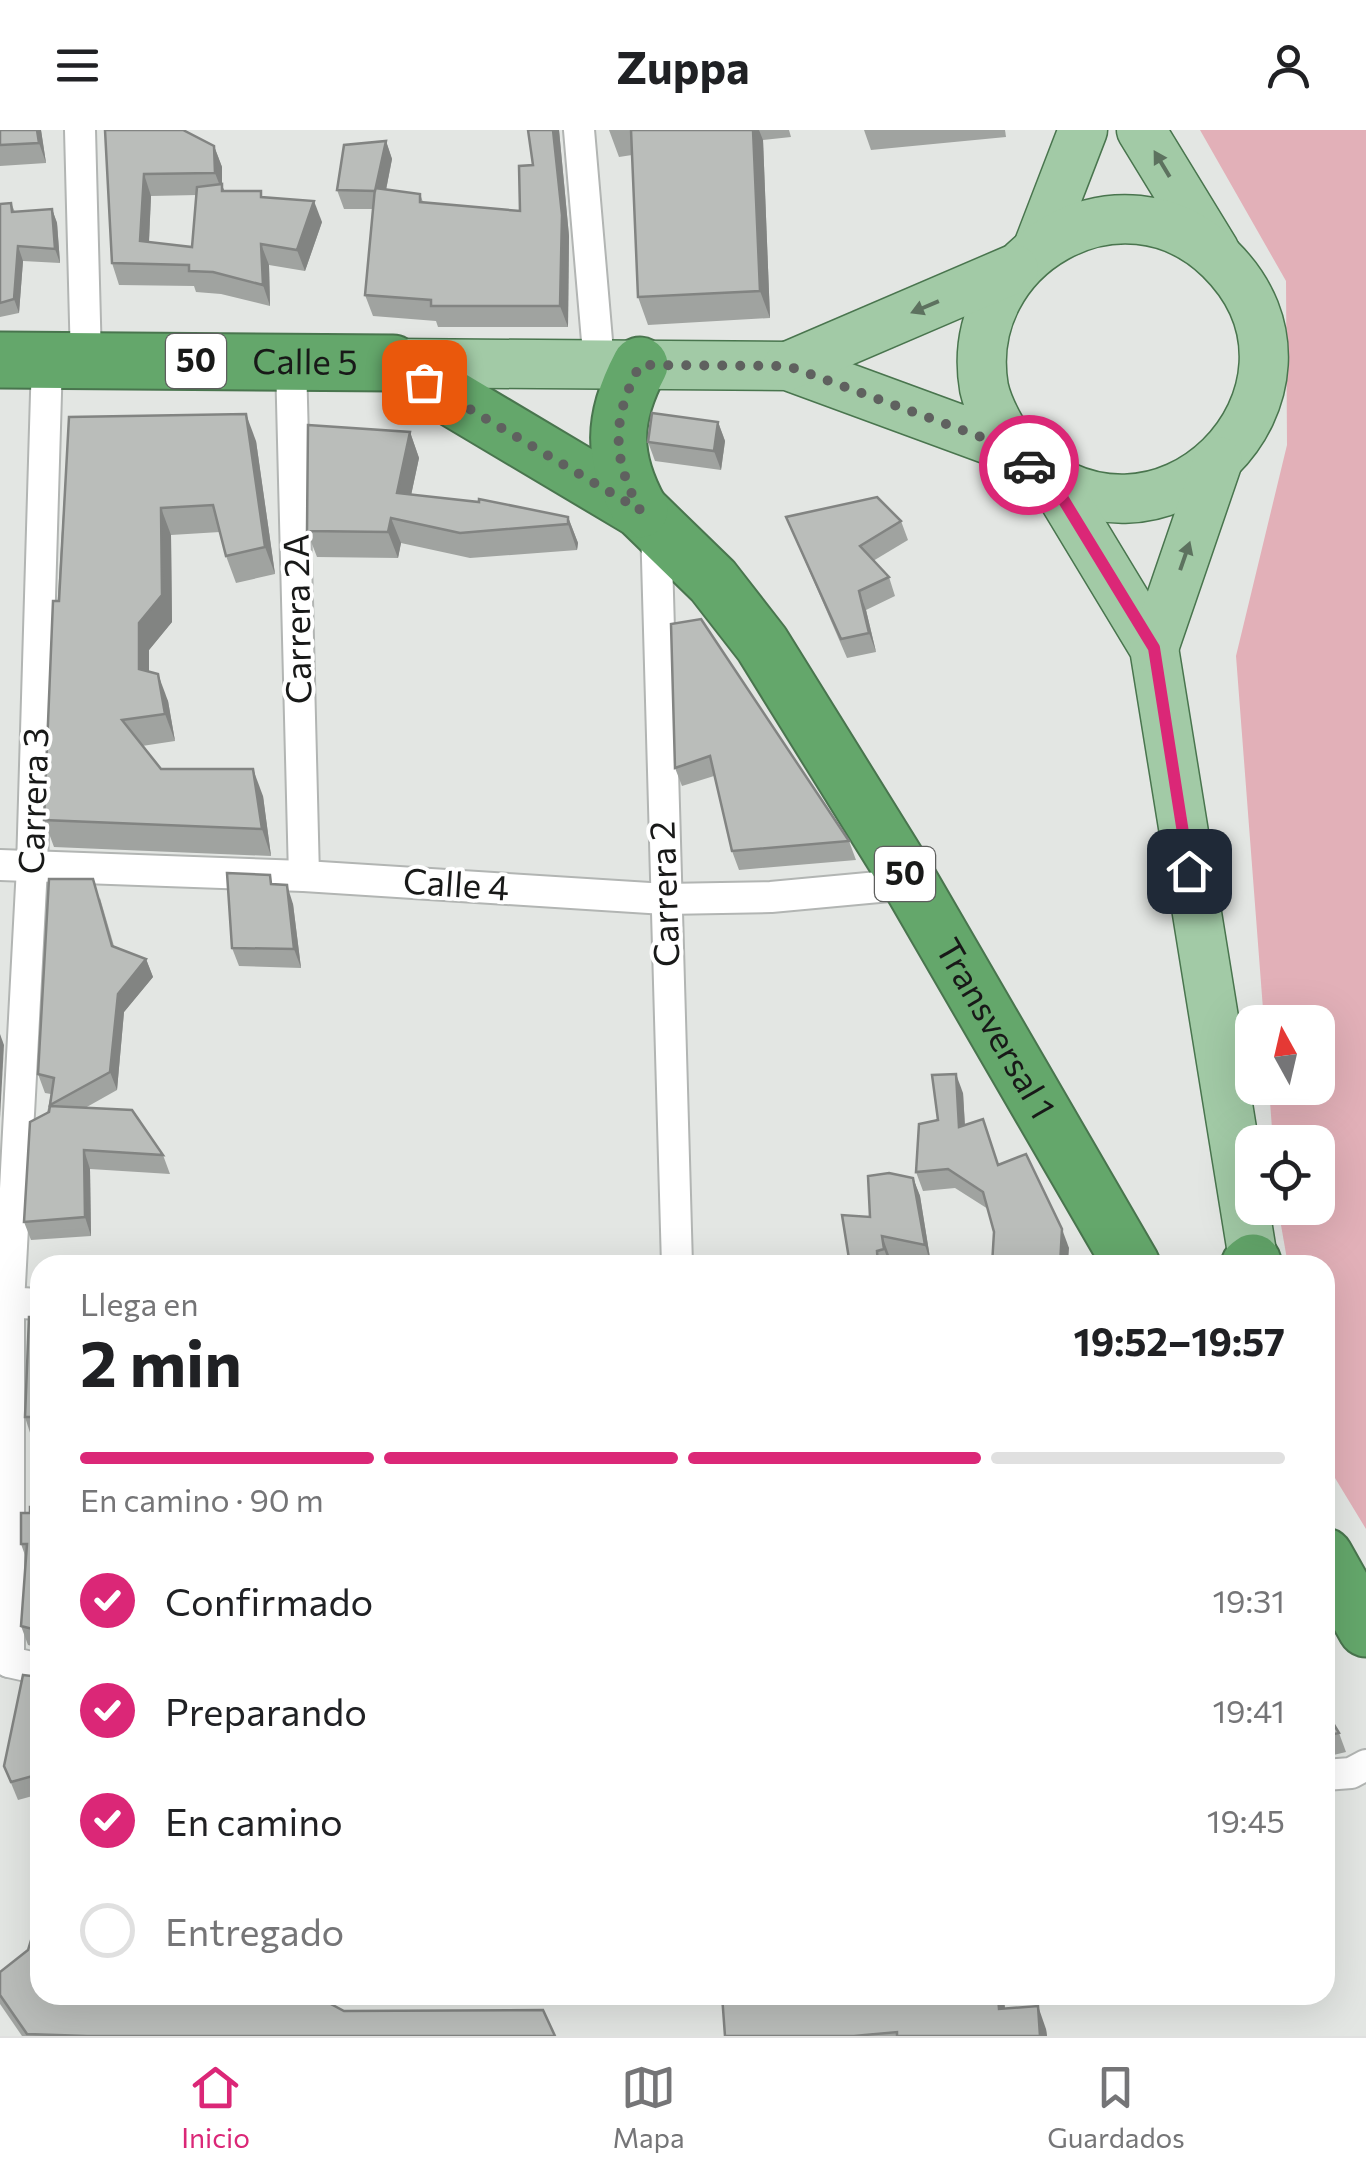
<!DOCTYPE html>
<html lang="es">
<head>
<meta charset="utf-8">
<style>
  body { margin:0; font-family:Commissioner,sans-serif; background:#f6f6f6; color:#202124; height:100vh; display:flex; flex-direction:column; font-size:38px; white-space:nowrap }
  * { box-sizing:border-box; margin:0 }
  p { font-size:32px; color:#757577 }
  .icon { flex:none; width:55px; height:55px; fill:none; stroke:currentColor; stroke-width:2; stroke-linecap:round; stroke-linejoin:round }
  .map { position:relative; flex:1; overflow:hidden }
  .details { position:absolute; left:30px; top:1125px; width:1305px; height:750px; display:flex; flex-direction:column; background:#fff; border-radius:30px; box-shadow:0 10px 40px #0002 }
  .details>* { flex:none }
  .needle { width:65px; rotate:352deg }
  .tools { position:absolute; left:1235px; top:875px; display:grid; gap:20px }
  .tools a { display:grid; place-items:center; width:100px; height:100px; border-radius:20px; background:#fff; box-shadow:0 10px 40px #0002; font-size:50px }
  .pin { position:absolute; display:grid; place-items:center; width:85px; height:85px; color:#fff; margin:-42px; border-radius:20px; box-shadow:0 5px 15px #0006 }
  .courier { position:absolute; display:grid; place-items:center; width:100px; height:100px; margin:-50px; border:8px solid #db2777; border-radius:50%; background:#fff; color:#222; box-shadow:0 2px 12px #0007 }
  .overview em { font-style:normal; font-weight:700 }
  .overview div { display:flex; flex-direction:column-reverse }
  .overview { display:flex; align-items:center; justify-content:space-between; height:170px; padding:0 50px }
  h1 { font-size:65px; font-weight:700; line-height:75px }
  .bar { display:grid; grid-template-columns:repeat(4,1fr); gap:15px 10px; align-content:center; height:120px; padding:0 50px }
  .bar i { height:12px; border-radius:8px; background:#e0e0e0 }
  .bar .selected { background:#db2777 }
  .bar p { grid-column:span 4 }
  ol { padding:0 50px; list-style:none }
  li { display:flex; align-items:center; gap:30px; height:110px }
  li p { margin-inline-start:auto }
  li .icon { padding:10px; border-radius:50%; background:#db2777; color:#fff; stroke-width:4 }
  li:last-child { color:#757577 }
  li i { width:55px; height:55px; border:5px solid #e0e0e0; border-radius:50% }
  header { display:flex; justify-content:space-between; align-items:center; height:130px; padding:0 50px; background:#fff; font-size:45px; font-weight:700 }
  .tab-bar { display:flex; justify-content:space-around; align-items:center; height:140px; border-top:2px solid #e0e0e0; background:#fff; font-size:28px; color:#757577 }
  .tab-bar a { display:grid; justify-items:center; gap:5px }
  .tab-bar .selected { color:#db2777 }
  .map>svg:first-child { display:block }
</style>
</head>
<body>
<header><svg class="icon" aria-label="menu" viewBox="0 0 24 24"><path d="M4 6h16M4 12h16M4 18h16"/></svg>Zuppa<svg class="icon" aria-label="person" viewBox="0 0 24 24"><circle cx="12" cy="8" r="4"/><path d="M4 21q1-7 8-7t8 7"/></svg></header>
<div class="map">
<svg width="1366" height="1906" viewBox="0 0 1366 1906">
  <rect width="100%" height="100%" fill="#e3e6e3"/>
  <polygon fill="#e2b0b8" points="1200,0 1366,0 1366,1399 1335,1348 1325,1302 1325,1135 1288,1135 1278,1078 1318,1078 1318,1012 1273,1012 1269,958 1318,958 1318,892 1264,892 1236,526 1287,315 1286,151"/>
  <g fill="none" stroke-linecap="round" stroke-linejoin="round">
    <defs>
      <g id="street">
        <polyline points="80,0 86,230"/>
        <polyline points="579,0 599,234"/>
        <polyline points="291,232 304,746"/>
        <polyline points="656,394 677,1135"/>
        <polyline points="0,735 304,746 665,769 771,767 911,754"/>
        <polyline points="0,1172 40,1174"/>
        <polyline points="9,1532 9,1173 32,737 47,230"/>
        <polyline points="9,1532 40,1539"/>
        <polyline points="1325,1645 1351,1643 1366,1635"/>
      </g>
      <g id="primary">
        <polyline points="1141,0 1215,121"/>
        <polyline points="1038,117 1083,0"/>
        <path d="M393,233L788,236L1014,319C1157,464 1352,259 1220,129C1122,33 961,125 984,258C989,280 1001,300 1014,319"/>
        <polyline points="788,236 1014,139"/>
        <polyline points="1053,351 1154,518 1254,1135"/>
        <polyline points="1154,518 1218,331"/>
      </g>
      <g id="highway">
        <path id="s1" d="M0,230L393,233L640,380L713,451L762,514L911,754L1132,1135"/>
        <path d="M640,380C611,327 612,288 640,235"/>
        <polyline points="1249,1135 1253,1132"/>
        <polyline points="1325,1426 1366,1499"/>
      </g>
    </defs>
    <use href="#street" stroke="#b2b5b3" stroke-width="34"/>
    <use href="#primary" stroke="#49754e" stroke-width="51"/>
    <use href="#highway" stroke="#49754e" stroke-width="59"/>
    <use href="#street" stroke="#fff" stroke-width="30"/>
    <use href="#primary" stroke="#a2caa6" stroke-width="48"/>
    <use href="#highway" stroke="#64a76b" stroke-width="55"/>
  </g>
  <g fill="#a0a3a0" fill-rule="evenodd">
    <polygon points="0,0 41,0 46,33 0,36"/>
    <path d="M105,0L187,3L214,16L222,37V55L224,61L263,67L322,92L305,141L269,135L270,176L221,164L196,162L194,156L119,155L112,133ZM197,65L192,117L149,112L151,66Z"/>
    <polygon points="528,0 559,0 569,106 568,197 438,197 436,191 373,186 365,165 373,79 344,79 337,60 386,11 392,29 386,60 420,64 423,72 520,81 533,35"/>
    <polygon points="609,0 789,0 791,7 763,10 770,188 648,195 638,167 632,25 619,27"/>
    <polygon points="864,0 1005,0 1006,7 871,20"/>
    <polygon points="11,73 15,82 52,79 57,93 60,133 23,131 19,183 0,187 0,74"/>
    <polygon points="69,287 256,311 275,444 236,453 226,426 220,402 171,405 172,492 149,520 149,542 168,571 175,611 142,616 161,639 263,666 271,726 54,717 44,690"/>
    <polygon points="718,292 725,311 721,340 655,331 648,312"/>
    <polygon points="410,302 419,328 411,365 568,387 578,413 577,420 470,428 401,413 398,428 317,427 307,401"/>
    <polygon points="786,387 901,391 908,410 873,431 889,447 895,466 866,480 876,522 847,528"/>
    <polygon points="671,494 849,711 856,730 739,740 732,721 714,646 682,656 675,638"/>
    <polygon points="273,754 293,774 301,838 239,836 232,818"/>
    <polygon points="100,768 114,816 146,829 153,847 124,882 117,960 85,978 163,1025 170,1044 90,1039 91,1106 31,1110 24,1092 51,964 45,963 38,944"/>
    <polygon points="963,963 965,995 1069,1118 994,1102 988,1079 955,1058 923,1061 916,1042 938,990"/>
    <polygon points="913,1048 920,1066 931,1134 889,1125 890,1135 850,1135 870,1087"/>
    <polygon points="40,1187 40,1306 31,1306 25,1287"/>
    <polygon points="40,1377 40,1518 28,1515 21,1496 26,1428 21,1414 30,1383"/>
    <polygon points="40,1547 40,1664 18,1670 4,1636"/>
    <polygon points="1325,1580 1339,1603 1346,1622 1325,1627"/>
    <polygon points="0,1842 40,1865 319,1868 344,1881 555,1906 22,1906 0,1874"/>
    <polygon points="1004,1868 1005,1879 1046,1899 1047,1906 725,1906"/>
  </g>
  <g fill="#828482">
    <polygon points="37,0 41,0 46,33 39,13"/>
    <polygon points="553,0 559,0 569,106 568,197 560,176"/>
    <polygon points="753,0 759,0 763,10 770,188 760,161"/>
    <polygon points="386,11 392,29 382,80 376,61"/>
    <polygon points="214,16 222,37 222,55 230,75 230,82 215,43"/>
    <polygon points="144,44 151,66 148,132 140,111"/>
    <polygon points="314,71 322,92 305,141 297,120"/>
    <polygon points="52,79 57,93 60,133 55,119"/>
    <polygon points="261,114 269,135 270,176 263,155"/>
    <polygon points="18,116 23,131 19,183 14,169"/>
    <polygon points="246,284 256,311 275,444 265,417"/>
    <polygon points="718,292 725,311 721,340 714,321"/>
    <polygon points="410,302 419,328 406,389 397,363"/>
    <polygon points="161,378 171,405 172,492 149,520 149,566 139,539 139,493"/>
    <polygon points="568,387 578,413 577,420 568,394"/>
    <polygon points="391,388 401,413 398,428 388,402"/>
    <polygon points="859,461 866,480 876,522 869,503"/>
    <polygon points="158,544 168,571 175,611 165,584"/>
    <polygon points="253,639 263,666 271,726 262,699"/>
    <polygon points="287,755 293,774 301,838 294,819"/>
    <polygon points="146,829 153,847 124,882 117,960 110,942 118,864"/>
    <polygon points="0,904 4,915 0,988"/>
    <polygon points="956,944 963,963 966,1016 959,997"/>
    <polygon points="84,1020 90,1039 91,1106 85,1087"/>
    <polygon points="913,1048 920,1066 931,1134 925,1115"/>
    <polygon points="1062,1099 1069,1118 1068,1135 1060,1135"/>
    <polygon points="882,1106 889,1125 890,1135 884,1119"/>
    <polygon points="998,1865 1003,1865 1004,1868 1007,1902 999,1879"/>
    <polygon points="1038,1876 1046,1899 1047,1906 1040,1906"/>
  </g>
  <g fill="#babdba" stroke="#828482" stroke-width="2.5">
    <polygon points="0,0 37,0 39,13 0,15"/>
    <polygon points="105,0 183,0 214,16 215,43 144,44 140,111 192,117 197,57 222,54 222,61 261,61 261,67 314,71 297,120 261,114 263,155 213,142 189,141 189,135 112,133"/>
    <polygon points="528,0 553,0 562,85 560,176 431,176 431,170 365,165 375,58 420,64 420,72 520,81 519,36 533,35"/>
    <polygon points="631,0 753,0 760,161 638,167"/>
    <polygon points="386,11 375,61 337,60 344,15"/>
    <polygon points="11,73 12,82 52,79 55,119 18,116 14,169 0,173 0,74"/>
    <polygon points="652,283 718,292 714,321 648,312"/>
    <polygon points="246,284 265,417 226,426 213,375 161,378 162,465 139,493 139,539 158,544 165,584 122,590 161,639 253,639 262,699 44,690 53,471 59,471 69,287"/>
    <polygon points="308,295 410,302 397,363 479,372 479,369 568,387 568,394 460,403 391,388 388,402 307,401"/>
    <polygon points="877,367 901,391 860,416 889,447 859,461 869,503 841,509 786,387"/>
    <polygon points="701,489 849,711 732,721 710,626 675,638 671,494"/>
    <polygon points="227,743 270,745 271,754 287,755 294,819 232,818"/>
    <polygon points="49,749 93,749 112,816 146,829 118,864 110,942 50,975 54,948 38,944"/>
    <polygon points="956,944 959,997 983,989 998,1035 1026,1024 1062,1099 1060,1135 992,1135 994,1102 983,1062 948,1039 916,1042 919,994 938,990 932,945"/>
    <polygon points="50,976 132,980 163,1025 84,1020 85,1087 24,1092 30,992 49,982"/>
    <polygon points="889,1043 913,1048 925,1115 882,1106 884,1119 877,1121 878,1135 850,1135 842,1085 870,1087 868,1046"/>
    <polygon points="29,1187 40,1187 40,1287 25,1287"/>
    <polygon points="30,1377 40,1377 40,1501 21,1496 27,1414 21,1414 21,1383 30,1383"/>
    <polygon points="23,1545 40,1547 40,1644 11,1652 4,1636"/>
    <polygon points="1325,1580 1339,1603 1325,1606"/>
    <polygon points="35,1797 40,1802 40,1865 314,1865 344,1881 543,1880 555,1906 87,1906 27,1904 0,1865 0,1842 28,1820"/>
    <polygon points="722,1865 998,1865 999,1879 1038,1876 1040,1906 897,1906 897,1902 854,1906 725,1906"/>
  </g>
  <defs><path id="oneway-solid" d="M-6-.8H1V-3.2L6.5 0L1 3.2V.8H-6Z" transform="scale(2.5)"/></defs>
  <g fill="#5d725f">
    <use href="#oneway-solid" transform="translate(1162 34) rotate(-121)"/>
    <use href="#oneway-solid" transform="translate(925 177) rotate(157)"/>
    <use href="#oneway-solid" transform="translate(1185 426) rotate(-71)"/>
  </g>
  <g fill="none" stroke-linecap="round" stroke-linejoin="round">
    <path stroke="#5f615f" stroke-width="10" stroke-dasharray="0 18" d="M424,252L640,380C611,327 612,288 640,235L788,236L1014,319L1029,335"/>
    <polyline stroke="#db2777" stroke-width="12" points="1029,335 1052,351 1154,518 1189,741"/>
  </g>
  <g text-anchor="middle" stroke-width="8" stroke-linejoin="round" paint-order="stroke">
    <g fill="#fff" stroke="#5d5e5d" stroke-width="2.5">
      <rect x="166" y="204" width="60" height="54" rx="8"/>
      <rect x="875" y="717" width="60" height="54" rx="8"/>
    </g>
    <g font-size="32" font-weight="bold" fill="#181918">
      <text x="196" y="242">50</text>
      <text x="905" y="755">50</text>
    </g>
    <g font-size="35" fill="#181918" stroke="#fff">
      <text dy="12" stroke="none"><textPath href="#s1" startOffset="305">Calle 5</textPath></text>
      <text transform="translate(298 489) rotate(-91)" y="12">Carrera 2A</text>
      <text transform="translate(34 671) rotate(-88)" y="12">Carrera 3</text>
      <text transform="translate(456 755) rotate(4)" y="12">Calle 4</text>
      <text transform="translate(665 764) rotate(-92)" y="12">Carrera 2</text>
      <text dy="12" stroke="none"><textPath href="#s1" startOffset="1312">Transversal 1</textPath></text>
    </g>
  </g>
</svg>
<div class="tools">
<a><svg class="needle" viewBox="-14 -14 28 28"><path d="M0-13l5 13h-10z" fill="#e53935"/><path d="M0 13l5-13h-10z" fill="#757577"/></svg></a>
<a><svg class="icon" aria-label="locate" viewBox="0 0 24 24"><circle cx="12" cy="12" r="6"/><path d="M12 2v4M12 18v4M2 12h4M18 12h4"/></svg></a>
</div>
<div class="pin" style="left:424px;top:252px;background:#ea580c"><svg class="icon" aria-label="bag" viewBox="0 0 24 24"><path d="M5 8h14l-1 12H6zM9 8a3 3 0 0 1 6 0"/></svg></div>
<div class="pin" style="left:1189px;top:741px;background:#1f2937"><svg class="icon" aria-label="home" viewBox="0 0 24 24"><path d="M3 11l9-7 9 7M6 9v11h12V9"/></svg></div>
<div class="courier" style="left:1029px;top:335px"><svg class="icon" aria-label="car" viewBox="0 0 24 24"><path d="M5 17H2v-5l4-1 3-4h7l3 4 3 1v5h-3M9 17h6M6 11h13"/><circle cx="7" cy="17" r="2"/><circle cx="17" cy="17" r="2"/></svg></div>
<section class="details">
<div class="overview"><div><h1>2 min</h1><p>Llega en</p></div><em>19:52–19:57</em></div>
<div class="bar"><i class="selected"></i><i class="selected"></i><i class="selected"></i><i></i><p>En camino · 90 m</p></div>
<ol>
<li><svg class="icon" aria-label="check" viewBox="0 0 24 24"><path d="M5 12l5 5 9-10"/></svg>Confirmado<p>19:31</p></li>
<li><svg class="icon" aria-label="check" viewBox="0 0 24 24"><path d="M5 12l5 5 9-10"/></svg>Preparando<p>19:41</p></li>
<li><svg class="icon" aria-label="check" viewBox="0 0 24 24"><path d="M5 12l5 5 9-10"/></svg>En camino<p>19:45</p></li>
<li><i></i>Entregado</li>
</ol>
</section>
</div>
<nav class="tab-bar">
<a class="selected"><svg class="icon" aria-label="home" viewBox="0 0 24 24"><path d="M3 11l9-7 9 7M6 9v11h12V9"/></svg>Inicio</a>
<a><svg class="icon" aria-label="map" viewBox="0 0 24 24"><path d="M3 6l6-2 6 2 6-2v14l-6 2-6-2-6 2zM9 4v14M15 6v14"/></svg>Mapa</a>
<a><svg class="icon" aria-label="saved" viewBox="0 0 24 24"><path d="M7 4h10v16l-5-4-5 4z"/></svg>Guardados</a>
</nav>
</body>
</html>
